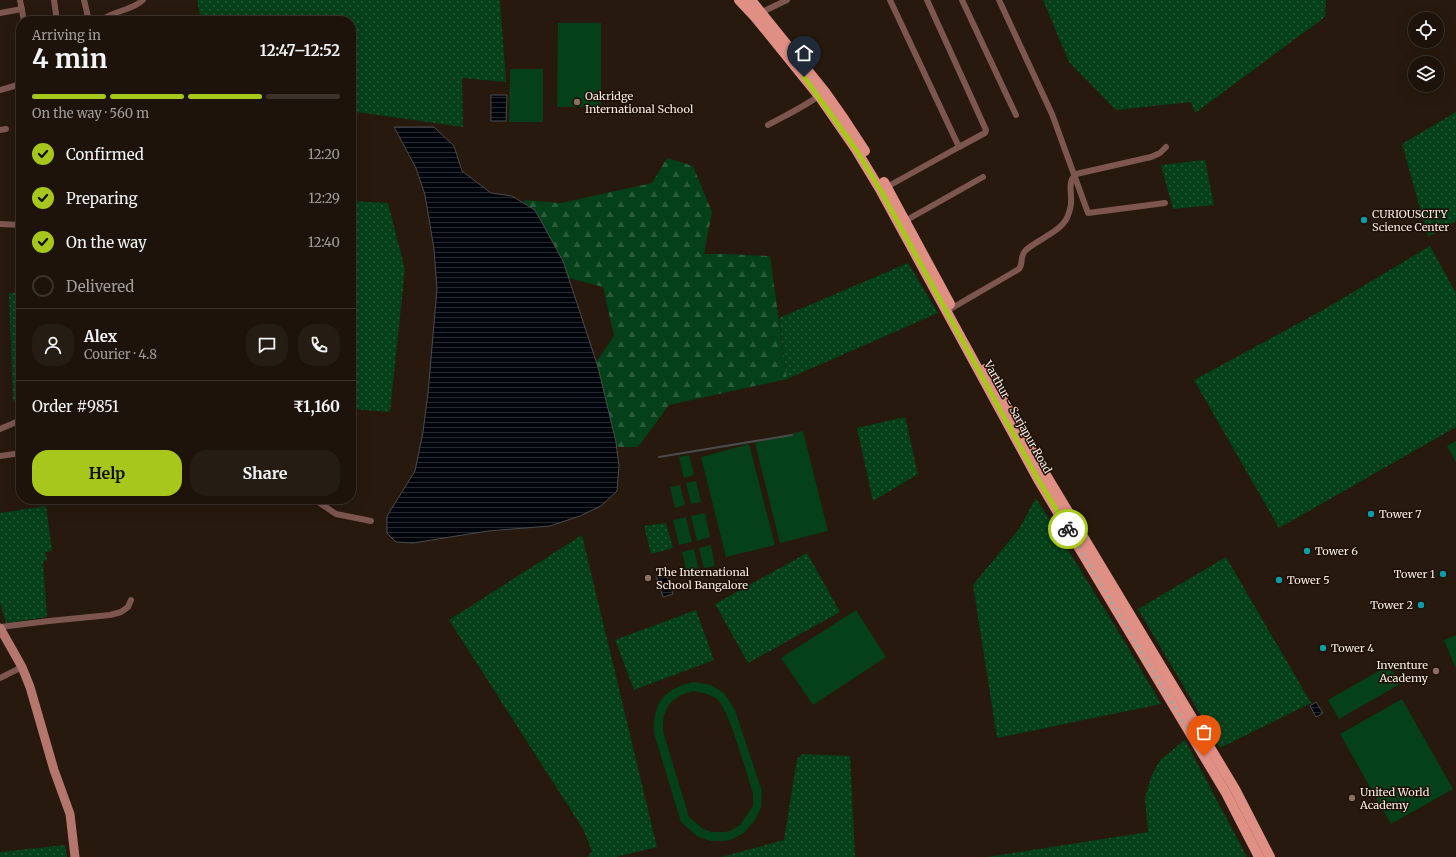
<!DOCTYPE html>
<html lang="en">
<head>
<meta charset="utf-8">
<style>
  body { margin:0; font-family:Merriweather,serif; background:#251c13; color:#f1f3f6; height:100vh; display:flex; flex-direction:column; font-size:15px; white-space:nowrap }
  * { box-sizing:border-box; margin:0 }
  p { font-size:13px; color:#a09e9c }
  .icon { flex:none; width:22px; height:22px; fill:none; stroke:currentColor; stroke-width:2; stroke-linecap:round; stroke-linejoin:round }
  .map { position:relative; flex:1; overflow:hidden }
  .side { position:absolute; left:16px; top:16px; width:340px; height:488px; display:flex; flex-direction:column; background:#1d130a; border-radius:16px; box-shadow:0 4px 16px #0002,0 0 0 1px #3b322b }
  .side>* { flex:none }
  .fabs { position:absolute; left:1408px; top:12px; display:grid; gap:8px }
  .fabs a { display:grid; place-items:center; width:36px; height:36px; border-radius:50%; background:#1d130a; box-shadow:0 4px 16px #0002,0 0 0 1px #3b322b; font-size:20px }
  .pin { position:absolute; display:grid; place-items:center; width:34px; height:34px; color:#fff; margin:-41px -17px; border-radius:50% 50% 50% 0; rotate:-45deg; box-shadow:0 0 4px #0007 }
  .pin .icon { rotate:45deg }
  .courier { position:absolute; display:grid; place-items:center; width:40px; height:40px; margin:-20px; border:3px solid #a8c71d; border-radius:50%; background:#fff; color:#222; box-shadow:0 1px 5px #0007 }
  .summary em { font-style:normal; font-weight:700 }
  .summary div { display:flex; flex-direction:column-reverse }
  .summary { display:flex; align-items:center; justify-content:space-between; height:68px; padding:0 16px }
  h1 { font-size:26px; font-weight:700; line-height:30px }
  .bar { display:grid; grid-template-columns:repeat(4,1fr); gap:6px 4px; align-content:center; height:48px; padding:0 16px }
  .bar i { height:5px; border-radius:3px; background:#3b322b }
  .bar .on { background:#a8c71d }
  .bar p { grid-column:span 4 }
  .line { display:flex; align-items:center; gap:10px; padding:0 16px; border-top:1px solid #3b322b }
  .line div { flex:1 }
  .round { display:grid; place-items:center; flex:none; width:42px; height:42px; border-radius:16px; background:#251c13 }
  ol { padding:0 16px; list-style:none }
  li { display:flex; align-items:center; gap:12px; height:44px }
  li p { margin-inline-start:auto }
  li .icon { padding:4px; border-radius:50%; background:#a8c71d; color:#111; stroke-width:4 }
  li:last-child { color:#a09e9c }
  li i { width:22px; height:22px; border:2px solid #3b322b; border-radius:50% }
  .cta { display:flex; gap:8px; margin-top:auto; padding:8px 16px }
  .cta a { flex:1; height:46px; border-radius:16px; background:#a8c71d; color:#111; font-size:16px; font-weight:700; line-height:46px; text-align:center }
  .cta a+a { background:#251c13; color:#f1f3f6 }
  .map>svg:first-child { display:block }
</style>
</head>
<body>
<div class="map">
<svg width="1456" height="857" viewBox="0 0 1456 857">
  <defs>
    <pattern id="grass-dots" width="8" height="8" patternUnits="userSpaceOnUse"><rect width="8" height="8" fill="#044019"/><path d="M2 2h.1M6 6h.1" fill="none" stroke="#295c3a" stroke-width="1.8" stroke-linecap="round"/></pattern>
    <pattern id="forest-firs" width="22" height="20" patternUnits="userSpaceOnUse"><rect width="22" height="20" fill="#044019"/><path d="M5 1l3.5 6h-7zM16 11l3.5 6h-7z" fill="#295c3a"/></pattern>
    <pattern id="water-rules" width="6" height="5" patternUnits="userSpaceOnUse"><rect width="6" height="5" fill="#00060c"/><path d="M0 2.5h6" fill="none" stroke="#262a2f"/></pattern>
  </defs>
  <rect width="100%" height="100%" fill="#27190d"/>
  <g fill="url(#grass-dots)">
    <polygon points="197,0 500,0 506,82 462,78 463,127 356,112 351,126 351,21 201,21"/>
    <polygon points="1043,0 1326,0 1325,17 1195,113 1191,102 1116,110 1069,62"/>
    <polygon points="1456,112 1456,221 1428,237 1402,144"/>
    <polygon points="1205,160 1214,205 1173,209 1161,165"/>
    <polygon points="351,201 388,203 405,269 390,412 351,409"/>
    <polygon points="1430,246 1456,293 1456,427 1279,528 1194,380 1323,310"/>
    <polygon points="908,263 938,313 787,379 779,318"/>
    <polygon points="9,293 21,293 21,399 13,401"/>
    <polygon points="905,417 918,474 873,501 857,428"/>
    <polygon points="1036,498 1126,644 1161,704 997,738 973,585 1019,529"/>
    <polygon points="46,506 52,551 45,552 47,560 43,561 47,617 6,623 0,602 0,513"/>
    <polygon points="666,523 673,548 651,554 644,526"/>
    <polygon points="582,535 657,847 616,857 588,857 592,851 583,829 449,620"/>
    <polygon points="807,553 840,612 748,663 715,604"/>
    <polygon points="1226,557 1311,703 1220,748 1138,609"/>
    <polygon points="696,610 714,660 634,690 615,640"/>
    <polygon points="1185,740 1247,857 987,857 1148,832 1145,798 1151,777 1160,760"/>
    <polygon points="802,754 850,756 855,857 721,857 784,840 797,759"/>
    <polygon points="65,845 67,857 0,857 0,852"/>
  </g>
  <polygon fill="url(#forest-firs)" points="667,158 693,166 712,212 704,254 726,254 770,256 787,379 669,405 638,447 605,447 579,387 614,336 603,287 565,277 523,200 561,203 652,183"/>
  <g fill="#044019" fill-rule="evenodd">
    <polygon points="558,23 601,23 601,107 557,107"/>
    <polygon points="510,69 543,69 543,122 509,122"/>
    <polygon points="803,431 828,531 780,543 755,443"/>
    <polygon points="1456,441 1456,462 1447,446"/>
    <polygon points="749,444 775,545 726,557 701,457"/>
    <polygon points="689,455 694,475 684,478 679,457"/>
    <polygon points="696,481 701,502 691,504 686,483"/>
    <polygon points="680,485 685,505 675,508 670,487"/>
    <polygon points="705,513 710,537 697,541 691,516"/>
    <polygon points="686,517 692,542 679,545 673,520"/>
    <polygon points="711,545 715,566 704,568 699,548"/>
    <polygon points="694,549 699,570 687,573 682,552"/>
    <polygon points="856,610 886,657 813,705 781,658"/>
    <polygon points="1456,635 1456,669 1444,640"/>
    <polygon points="1389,665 1400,684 1339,719 1328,700"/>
    <path d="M693,682L711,685L724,693L735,710L762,791L761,808L754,821L745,832L733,839L725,841H711L698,837L681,822L654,733C653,702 664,689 693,682ZM694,691C702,693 710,694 717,699C730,711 746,773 753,793V806L740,825L730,831L724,832H712L703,829L689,817L663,731C662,708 671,696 694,691Z"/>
    <polygon points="1402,699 1453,789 1391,824 1340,734"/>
  </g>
  <g fill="url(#water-rules)" stroke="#4a4b4d">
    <polygon points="491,95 507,95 506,121 491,121"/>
    <polygon points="394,127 434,127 454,146 462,171 491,193 512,196 535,210 563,261 598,367 616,442 619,466 617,491 601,506 580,516 550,526 488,531 413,543 396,542 387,533 387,516 415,471 423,432 428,393 437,289 434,249 425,195 416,168"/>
    <polygon points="666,573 673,594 663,597 656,576"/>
    <polygon points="1316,702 1323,713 1316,717 1310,706"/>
  </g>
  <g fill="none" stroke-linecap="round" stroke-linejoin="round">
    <polyline stroke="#4a4b4d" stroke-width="2" points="659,457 792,435"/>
    <g stroke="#7d5650" stroke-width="6">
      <polyline points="20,0 24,21"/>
      <polyline points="54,0 57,21"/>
      <polyline points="84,0 89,21"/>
      <polyline points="890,0 959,147 983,134 985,133 986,130 927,0"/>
      <polyline points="962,0 1016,115"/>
      <polyline points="999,0 1052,114 1088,213 1165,203"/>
      <polyline points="762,12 787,0"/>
      <polyline points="0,13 22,9"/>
      <path d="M100,21C114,10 132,11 143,0"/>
      <polyline points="0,90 21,84"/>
      <path d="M768,125C786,115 804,107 820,95"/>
      <polyline points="0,130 6,129"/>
      <polyline points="885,188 959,147"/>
      <polyline points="905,221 983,177"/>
      <polyline points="0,224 21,225"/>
      <path d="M952,308L1019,269C1024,263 1019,256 1026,250C1038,239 1059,233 1067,218C1069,213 1071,208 1071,203C1072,193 1067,182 1076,174L1151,157L1160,153L1166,147"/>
      <polyline points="0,429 21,420"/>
      <polyline points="0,456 21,453"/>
      <polyline points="314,499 336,514 371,521"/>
      <polyline points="0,627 49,621 110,615 121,612 128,607 131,600"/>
      <polyline points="0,678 22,667"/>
    </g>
    <polyline stroke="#b4766d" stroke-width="9" points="0,628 22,667 30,687 54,770 70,814 75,857"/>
    <g stroke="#df8f83" stroke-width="10">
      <polyline points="739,0 755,17 819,96 855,148 881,191 1039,481 1226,793 1259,857"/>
      <polyline points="751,0 825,92 844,119 865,151"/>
      <polyline points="884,182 950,304"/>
      <polyline points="985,369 1046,475 1235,789 1270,857"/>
    </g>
  </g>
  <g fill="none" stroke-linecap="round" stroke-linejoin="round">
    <polyline stroke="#aea299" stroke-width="4" stroke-dasharray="0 7.2" points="1068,529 1204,756"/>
    <polyline stroke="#a8c71d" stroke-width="5" points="804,77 855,148 881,191 998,406 1039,481 1068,529"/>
  </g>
  <g fill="#8d6e63" stroke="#1d1005" stroke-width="1.5">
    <circle cx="577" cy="102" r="4"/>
    <circle cx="648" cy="578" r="4"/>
    <circle cx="1436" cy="671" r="4"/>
    <circle cx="1352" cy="798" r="4"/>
  </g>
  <g fill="#0f9aa8" stroke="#1d1005" stroke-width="1.5">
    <circle cx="1364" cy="220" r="4"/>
    <circle cx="1371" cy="514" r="4"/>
    <circle cx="1307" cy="551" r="4"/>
    <circle cx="1443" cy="574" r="4"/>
    <circle cx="1279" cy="580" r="4"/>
    <circle cx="1421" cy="605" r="4"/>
    <circle cx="1323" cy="648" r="4"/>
  </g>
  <g text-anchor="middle" stroke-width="3" stroke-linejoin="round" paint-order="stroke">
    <g font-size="11" fill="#f6ebe4" stroke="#1d1005" text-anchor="start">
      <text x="585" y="100">Oakridge<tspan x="585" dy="13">International School</tspan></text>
      <text x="1372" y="218">CURIOUSCITY<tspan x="1372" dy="13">Science Center</tspan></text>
      <text x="1379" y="518">Tower 7</text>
      <text x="1315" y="555">Tower 6</text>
      <text x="656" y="576">The International<tspan x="656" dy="13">School Bangalore</tspan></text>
      <text x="1435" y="578" text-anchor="end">Tower 1</text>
      <text x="1287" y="584">Tower 5</text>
      <text x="1413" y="609" text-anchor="end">Tower 2</text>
      <text x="1331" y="652">Tower 4</text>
      <text x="1428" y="669" text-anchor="end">Inventure<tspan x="1428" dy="13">Academy</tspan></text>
      <text x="1360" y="796">United World<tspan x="1360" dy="13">Academy</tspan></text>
    </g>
    <g font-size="11" fill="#f6ebe4" stroke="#1d1005">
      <text transform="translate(1018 417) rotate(61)" y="4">Varthur - Sarjapur Road</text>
    </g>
  </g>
</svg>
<div class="fabs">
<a><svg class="icon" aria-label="locate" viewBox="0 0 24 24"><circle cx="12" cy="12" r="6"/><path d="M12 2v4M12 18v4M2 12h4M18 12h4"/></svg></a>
<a><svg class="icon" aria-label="layers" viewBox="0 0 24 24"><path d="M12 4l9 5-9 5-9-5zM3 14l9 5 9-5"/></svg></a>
</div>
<div class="pin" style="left:1204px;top:756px;background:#ea580c"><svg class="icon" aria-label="bag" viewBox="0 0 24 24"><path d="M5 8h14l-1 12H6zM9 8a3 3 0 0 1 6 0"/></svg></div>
<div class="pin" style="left:804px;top:77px;background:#1f2937"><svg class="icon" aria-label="home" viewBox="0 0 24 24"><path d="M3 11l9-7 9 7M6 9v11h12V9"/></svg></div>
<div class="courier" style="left:1068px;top:529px"><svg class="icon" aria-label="bike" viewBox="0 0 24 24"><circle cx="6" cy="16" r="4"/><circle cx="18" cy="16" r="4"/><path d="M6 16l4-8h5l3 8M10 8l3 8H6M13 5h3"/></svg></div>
<section class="side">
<div class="summary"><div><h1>4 min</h1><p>Arriving in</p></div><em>12:47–12:52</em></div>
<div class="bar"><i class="on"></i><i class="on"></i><i class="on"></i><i></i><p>On the way · 560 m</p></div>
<ol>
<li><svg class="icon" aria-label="check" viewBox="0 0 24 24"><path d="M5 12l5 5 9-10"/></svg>Confirmed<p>12:20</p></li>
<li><svg class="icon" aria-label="check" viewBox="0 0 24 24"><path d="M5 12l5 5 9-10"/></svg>Preparing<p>12:29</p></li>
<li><svg class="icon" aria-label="check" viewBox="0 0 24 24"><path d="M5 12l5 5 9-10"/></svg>On the way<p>12:40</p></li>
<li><i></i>Delivered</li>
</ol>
<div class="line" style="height:72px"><a class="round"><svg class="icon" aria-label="person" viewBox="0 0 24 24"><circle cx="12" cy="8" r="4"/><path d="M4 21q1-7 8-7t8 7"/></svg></a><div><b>Alex</b><p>Courier · 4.8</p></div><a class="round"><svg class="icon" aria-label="chat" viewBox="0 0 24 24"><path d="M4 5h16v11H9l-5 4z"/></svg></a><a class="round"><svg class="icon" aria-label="phone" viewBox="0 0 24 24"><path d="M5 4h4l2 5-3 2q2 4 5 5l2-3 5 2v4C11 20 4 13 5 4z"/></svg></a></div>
<div class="line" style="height:52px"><div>Order #9851</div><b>₹1,160</b></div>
<div class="cta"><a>Help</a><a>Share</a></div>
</section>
</div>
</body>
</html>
